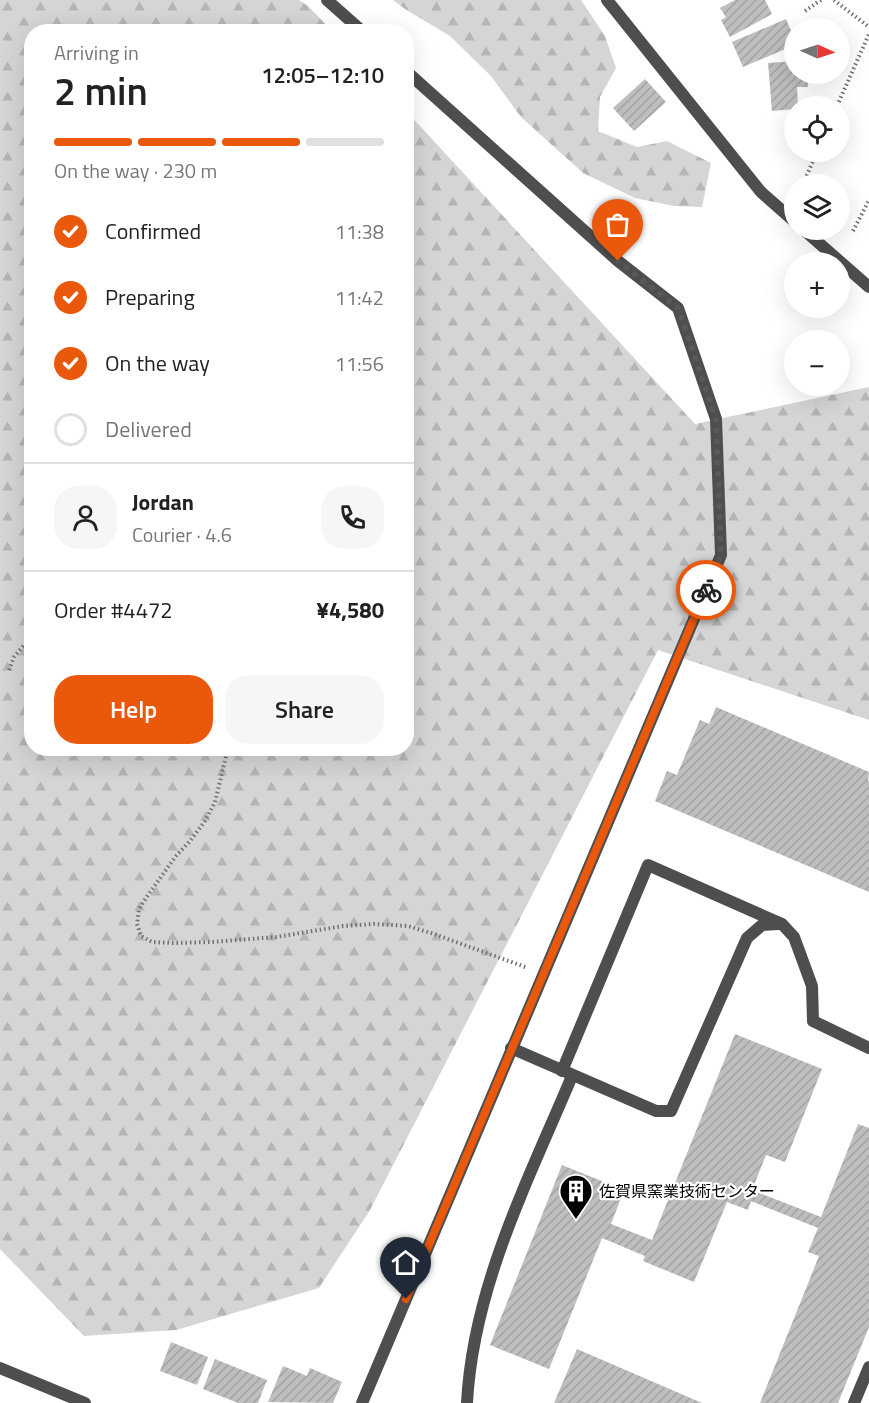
<!DOCTYPE html>
<html lang="en">
<head>
<meta charset="utf-8">
<style>
  body { margin:0; font-family:"Titillium Web","Noto Sans JP",sans-serif; background:#f6f6f6; color:#222; height:100vh; display:flex; flex-direction:column; font-size:22px; white-space:nowrap }
  * { box-sizing:border-box; margin:0 }
  p { font-size:20px; color:#767676 }
  .icon { flex:none; width:33px; height:33px; fill:none; stroke:currentColor; stroke-width:2; stroke-linecap:round; stroke-linejoin:round }
  .map { position:relative; flex:1; overflow:hidden }
  .sheet { position:absolute; left:24px; top:24px; width:390px; height:732px; display:flex; flex-direction:column; background:#fff; border-radius:24px; box-shadow:0 6px 24px #0002 }
  .sheet>* { flex:none }
  .needle { width:39px; rotate:93deg }
  .fabs { position:absolute; left:784px; top:18px; display:grid; gap:12px }
  .fabs a { display:grid; place-items:center; width:66px; height:66px; border-radius:50%; background:#fff; box-shadow:0 6px 24px #0002; font-size:30px }
  .pin { position:absolute; display:grid; place-items:center; width:51px; height:51px; color:#fff; margin:-62px -26px; border-radius:50% 50% 50% 0; rotate:-45deg; box-shadow:0 0 6px #0007 }
  .pin .icon { rotate:45deg }
  .courier { position:absolute; display:grid; place-items:center; width:60px; height:60px; margin:-30px; border:4px solid #ea580c; border-radius:50%; background:#fff; color:#222; box-shadow:0 2px 8px #0007 }
  .headline em { font-style:normal; font-weight:600 }
  .headline div { display:flex; flex-direction:column-reverse }
  .headline { display:flex; align-items:center; justify-content:space-between; height:102px; padding:0 30px }
  h1 { font-size:39px; font-weight:600; line-height:45px }
  .bar { display:grid; grid-template-columns:repeat(4,1fr); gap:9px 6px; align-content:center; height:72px; padding:0 30px }
  .bar i { height:8px; border-radius:4px; background:#e0e0e0 }
  .bar .on { background:#ea580c }
  .bar p { grid-column:span 4 }
  .line { display:flex; align-items:center; gap:15px; padding:0 30px; border-top:2px solid #e0e0e0 }
  .line div { flex:1 }
  .round { display:grid; place-items:center; flex:none; width:63px; height:63px; border-radius:24px; background:#f6f6f6 }
  ol { padding:0 30px; list-style:none }
  li { display:flex; align-items:center; gap:18px; height:66px }
  li p { margin-inline-start:auto }
  li .icon { padding:6px; border-radius:50%; background:#ea580c; color:#fff; stroke-width:4 }
  li:last-child { color:#767676 }
  li i { width:33px; height:33px; border:3px solid #e0e0e0; border-radius:50% }
  .action { display:flex; gap:12px; margin-top:auto; padding:12px 30px }
  .action a { flex:1; height:69px; border-radius:24px; background:#ea580c; color:#fff; font-size:24px; font-weight:600; line-height:69px; text-align:center }
  .action a+a { background:#f6f6f6; color:#222 }
  .map>svg:first-child { display:block }
</style>
</head>
<body>
<div class="map">
<svg width="869" height="1403" viewBox="0 0 869 1403">
  <defs>
    <pattern id="forest-firs" width="22" height="20" patternUnits="userSpaceOnUse" patternTransform="scale(1.5)"><rect width="22" height="20" fill="#d5d5d5"/><path d="M5 1l3.5 6h-7zM16 11l3.5 6h-7z" fill="#b5b5b5"/></pattern>
    <pattern id="building-hatch" width="6" height="6" patternUnits="userSpaceOnUse" patternTransform="scale(1.5)"><rect width="6" height="6" fill="#bebebe"/><path d="M-1 1l2-2M0 6l6-6M5 7l2-2" fill="none" stroke="#a2a2a2"/></pattern>
  </defs>
  <rect width="100%" height="100%" fill="#fff"/>
  <g fill="url(#forest-firs)">
    <polygon points="0,0 299,0 308,6 332,31 32,32 32,748 406,748 407,112 695,424 869,387 869,720 658,650 370,1210 319,1288 176,1330 84,1336 0,1249"/>
    <polygon points="393,0 581,0 605,36 616,68 600,97 598,131 637,147 667,141 711,163 702,207 674,206 635,198 583,173 521,117 491,76 450,36 405,9"/>
  </g>
  <g fill="url(#building-hatch)">
    <polygon points="735,0 765,0 772,14 730,37 721,20 726,17 720,8"/>
    <polygon points="786,19 795,40 795,45 743,67 732,42"/>
    <polygon points="795,61 795,74 807,74 808,87 797,87 798,106 795,106 795,109 772,111 768,63"/>
    <polygon points="645,79 666,102 634,131 613,108"/>
    <polygon points="716,707 869,772 868,781 869,781 869,892 655,801 667,771 677,775 700,720 709,724"/>
    <polygon points="735,1034 822,1069 785,1162 766,1155 752,1190 821,1217 858,1124 869,1128 869,1327 838,1403 760,1403 819,1256 808,1252 818,1228 751,1201 748,1210 727,1202 694,1282 643,1261 645,1256 602,1238 549,1369 490,1345 562,1165 624,1190 611,1224 652,1240"/>
    <polygon points="171,1342 208,1357 197,1385 160,1371"/>
    <polygon points="577,1349 702,1403 554,1403"/>
    <polygon points="215,1359 267,1380 258,1403 238,1403 203,1389"/>
    <polygon points="283,1366 307,1376 310,1368 342,1382 333,1403 268,1402"/>
  </g>
  <g fill="none" stroke-linecap="round" stroke-linejoin="round">
    <g stroke="#707070" stroke-width="4" stroke-dasharray="1.5 3" stroke-linecap="butt">
      <polyline points="834,0 869,27"/>
      <polyline points="805,11 821,0"/>
      <polyline points="837,106 869,34"/>
      <polyline points="803,184 817,152"/>
      <polyline points="853,231 869,200"/>
      <polyline points="9,670 14,657 24,645 32,644"/>
      <polyline points="228,748 215,802 205,821 190,841 176,856 148,895 139,909 137,924 141,936 152,942 173,943 212,942 276,937 343,926 374,924 408,926 431,933 528,968"/>
    </g>
    <g stroke="#4e4e4e" stroke-width="12">
      <polyline points="511,1048 656,1111 671,1111 747,938 762,925 778,924"/>
      <polyline points="562,1071 648,865 782,924 794,937 812,986 813,1021 869,1048"/>
      <path d="M467,1403C473,1287 528,1181 572,1076"/>
      <polyline points="854,1403 869,1367"/>
    </g>
    <g stroke="#4e4e4e" stroke-width="12">
      <polyline points="607,0 761,192 795,222"/>
      <polyline points="804,230 869,287"/>
    </g>
    <g stroke="#4e4e4e" stroke-width="12">
      <polyline points="327,0 363,32"/>
      <polyline points="0,1368 85,1403"/>
      <polyline points="362,1403 721,555 716,419 678,308 618,261 406,71"/>
    </g>
  </g>
  <g fill="none" stroke-linecap="round" stroke-linejoin="round">
    <polyline stroke="#595959" stroke-width="6" stroke-dasharray="0 10.8" points="618,261 678,308 716,419 721,555 706,590"/>
    <polyline stroke="#ea580c" stroke-width="8" points="406,1299 706,590"/>
  </g>
  <defs>
    <symbol id="building-pin" viewBox="-11 -11 22 30"><path d="M0 17L-7.5 6A9.5 9.5 0 1 1 7.5 6Z" fill="#000" stroke="#fff"/><path d="M-4-6H4V6H1V3H-1V6H-4ZM-2.5-4.3h1.7v1.8h-1.7ZM.8-4.3h1.7v1.8H.8ZM-2.5-1h1.7V.8h-1.7ZM.8-1h1.7V.8H.8Z" fill="#fff"/></symbol>
  </defs>
  <g fill-rule="evenodd">
    <use href="#building-pin" x="557" y="1172" width="38" height="52"/>
  </g>
  <g text-anchor="middle" stroke-width="4.5" stroke-linejoin="round" paint-order="stroke">
    <g font-size="16" fill="#000" stroke="#fff" text-anchor="start">
      <text x="599" y="1197">佐賀県窯業技術センター</text>
    </g>
  </g>
</svg>
<div class="fabs">
<a><svg class="needle" viewBox="-14 -14 28 28"><path d="M0-13l5 13h-10z" fill="#e53935"/><path d="M0 13l5-13h-10z" fill="#767676"/></svg></a>
<a><svg class="icon" aria-label="locate" viewBox="0 0 24 24"><circle cx="12" cy="12" r="6"/><path d="M12 2v4M12 18v4M2 12h4M18 12h4"/></svg></a>
<a><svg class="icon" aria-label="layers" viewBox="0 0 24 24"><path d="M12 4l9 5-9 5-9-5zM3 14l9 5 9-5"/></svg></a>
<a>+</a>
<a>−</a>
</div>
<div class="pin" style="left:618px;top:261px;background:#ea580c"><svg class="icon" aria-label="bag" viewBox="0 0 24 24"><path d="M5 8h14l-1 12H6zM9 8a3 3 0 0 1 6 0"/></svg></div>
<div class="pin" style="left:406px;top:1299px;background:#1f2937"><svg class="icon" aria-label="home" viewBox="0 0 24 24"><path d="M3 11l9-7 9 7M6 9v11h12V9"/></svg></div>
<div class="courier" style="left:706px;top:590px"><svg class="icon" aria-label="bike" viewBox="0 0 24 24"><circle cx="6" cy="16" r="4"/><circle cx="18" cy="16" r="4"/><path d="M6 16l4-8h5l3 8M10 8l3 8H6M13 5h3"/></svg></div>
<section class="sheet">
<div class="headline"><div><h1>2 min</h1><p>Arriving in</p></div><em>12:05–12:10</em></div>
<div class="bar"><i class="on"></i><i class="on"></i><i class="on"></i><i></i><p>On the way · 230 m</p></div>
<ol>
<li><svg class="icon" aria-label="check" viewBox="0 0 24 24"><path d="M5 12l5 5 9-10"/></svg>Confirmed<p>11:38</p></li>
<li><svg class="icon" aria-label="check" viewBox="0 0 24 24"><path d="M5 12l5 5 9-10"/></svg>Preparing<p>11:42</p></li>
<li><svg class="icon" aria-label="check" viewBox="0 0 24 24"><path d="M5 12l5 5 9-10"/></svg>On the way<p>11:56</p></li>
<li><i></i>Delivered</li>
</ol>
<div class="line" style="height:108px"><a class="round"><svg class="icon" aria-label="person" viewBox="0 0 24 24"><circle cx="12" cy="8" r="4"/><path d="M4 21q1-7 8-7t8 7"/></svg></a><div><b>Jordan</b><p>Courier · 4.6</p></div><a class="round"><svg class="icon" aria-label="phone" viewBox="0 0 24 24"><path d="M5 4h4l2 5-3 2q2 4 5 5l2-3 5 2v4C11 20 4 13 5 4z"/></svg></a></div>
<div class="line" style="height:78px"><div>Order #4472</div><b>¥4,580</b></div>
<div class="action"><a>Help</a><a>Share</a></div>
</section>
</div>
</body>
</html>
